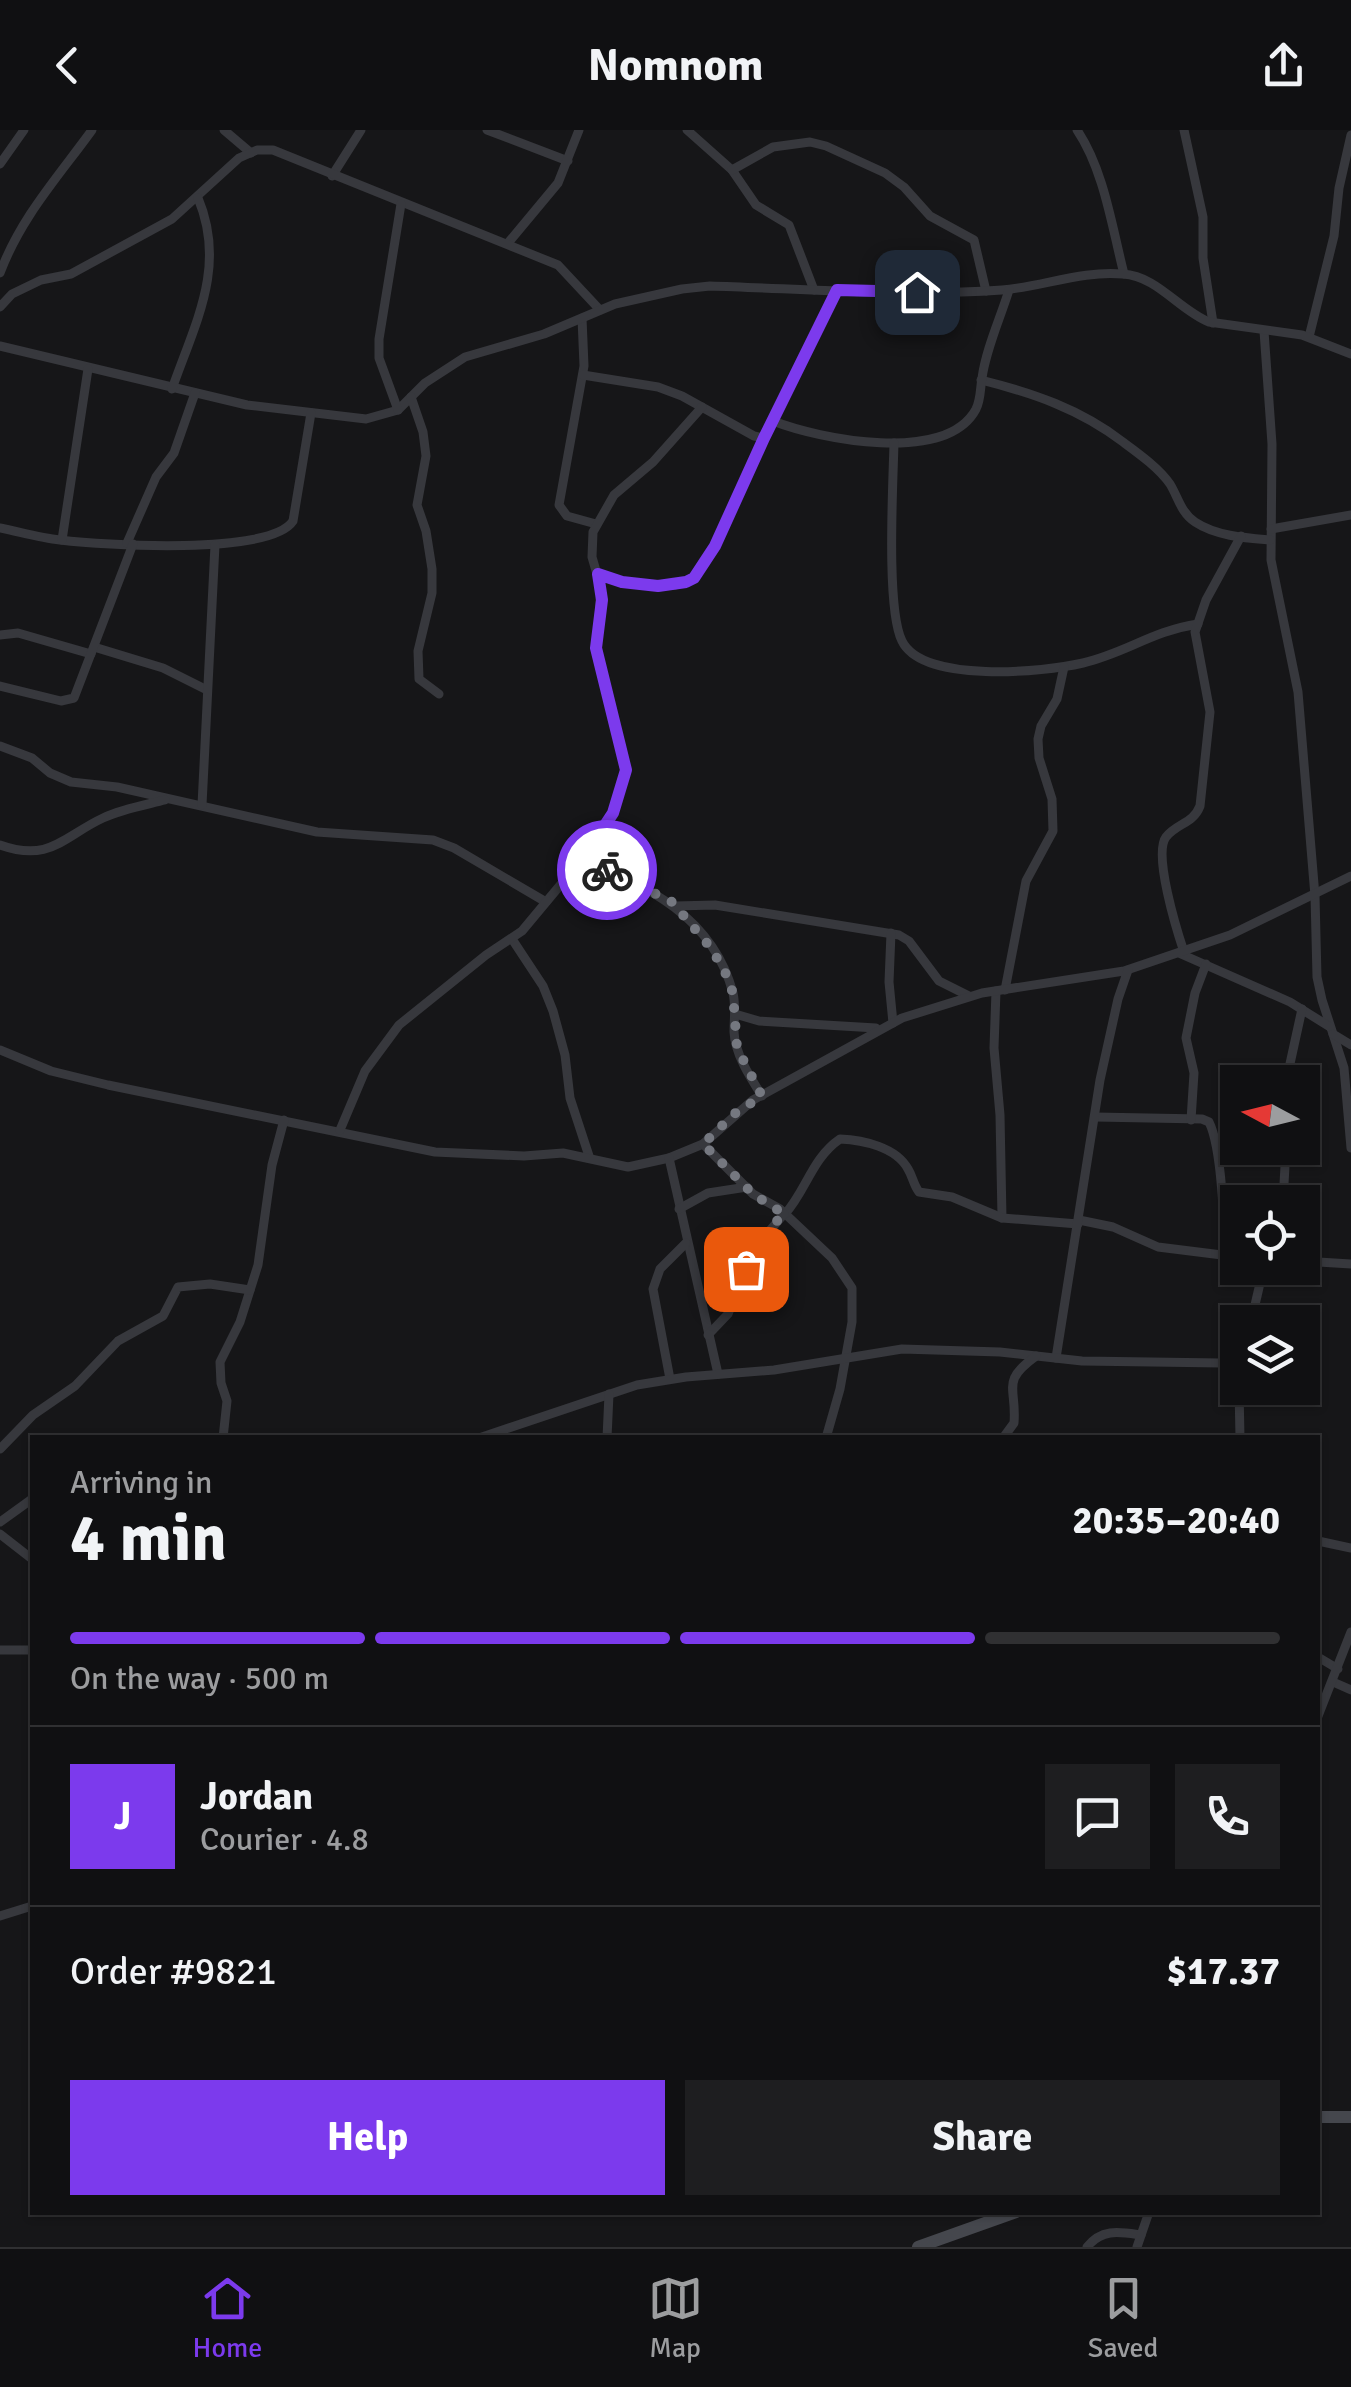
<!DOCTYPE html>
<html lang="en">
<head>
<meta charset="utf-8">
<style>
  body { margin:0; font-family:Signika,sans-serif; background:#1e1e20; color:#f1f3f6; height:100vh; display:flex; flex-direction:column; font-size:38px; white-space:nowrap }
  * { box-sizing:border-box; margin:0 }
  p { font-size:32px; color:#9c9d9f }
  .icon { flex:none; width:55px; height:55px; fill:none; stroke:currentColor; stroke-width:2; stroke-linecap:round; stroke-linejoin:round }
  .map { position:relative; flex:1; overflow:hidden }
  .sheet { position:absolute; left:30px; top:1305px; width:1290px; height:780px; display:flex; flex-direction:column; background:#101012; border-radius:0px; box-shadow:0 2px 8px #0004,0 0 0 2px #303032 }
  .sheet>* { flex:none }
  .needle { width:65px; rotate:277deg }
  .controls { position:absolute; left:1220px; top:935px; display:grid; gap:20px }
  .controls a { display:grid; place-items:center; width:100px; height:100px; border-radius:0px; background:#101012; box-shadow:0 2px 8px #0004,0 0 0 2px #303032; font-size:50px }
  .pin { position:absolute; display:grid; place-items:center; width:85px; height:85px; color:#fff; margin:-42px; border-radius:20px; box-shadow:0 5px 15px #0006 }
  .courier { position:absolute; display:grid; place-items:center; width:100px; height:100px; margin:-50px; border:8px solid #7c3aed; border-radius:50%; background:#fff; color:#222; box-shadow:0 2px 12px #0007 }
  .summary em { font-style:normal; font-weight:700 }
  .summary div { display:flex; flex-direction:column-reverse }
  .summary { display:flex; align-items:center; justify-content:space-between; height:170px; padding:0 40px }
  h1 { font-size:65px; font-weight:700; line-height:75px }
  .bar { display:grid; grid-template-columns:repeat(4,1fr); gap:15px 10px; align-content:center; height:120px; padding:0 40px }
  .bar i { height:12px; border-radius:8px; background:#303032 }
  .bar .selected { background:#7c3aed }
  .bar p { grid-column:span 4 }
  .line { display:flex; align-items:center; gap:25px; padding:0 40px; border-top:2px solid #303032 }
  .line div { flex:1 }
  .round { display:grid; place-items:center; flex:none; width:105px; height:105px; border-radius:0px; background:#1e1e20 }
  .primary-button { display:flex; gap:20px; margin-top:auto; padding:20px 40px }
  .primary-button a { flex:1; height:115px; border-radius:0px; background:#7c3aed; color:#fff; font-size:40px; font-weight:700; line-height:115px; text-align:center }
  .primary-button a+a { background:#1e1e20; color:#f1f3f6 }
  header { display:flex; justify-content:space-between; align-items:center; height:130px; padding:0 40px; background:#101012; font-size:45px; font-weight:700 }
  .menu { display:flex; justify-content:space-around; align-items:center; height:140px; border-top:2px solid #303032; background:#101012; font-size:28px; color:#9c9d9f }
  .menu a { display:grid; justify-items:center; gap:5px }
  .menu .selected { color:#7c3aed }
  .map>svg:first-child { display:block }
</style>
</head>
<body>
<header><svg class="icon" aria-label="back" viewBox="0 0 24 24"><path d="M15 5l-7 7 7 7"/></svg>Nomnom<svg class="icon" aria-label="share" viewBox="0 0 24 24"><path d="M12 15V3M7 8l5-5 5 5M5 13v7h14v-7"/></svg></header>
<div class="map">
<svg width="1351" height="2117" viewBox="0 0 1351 2117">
  <rect width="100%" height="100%" fill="#161618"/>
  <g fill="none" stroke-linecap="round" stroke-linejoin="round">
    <g stroke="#37383d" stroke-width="9">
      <polyline points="224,0 251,23"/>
      <polyline points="487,0 568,31"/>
      <polyline points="687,0 732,40 756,75 789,95 814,160"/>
      <path d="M1077,0C1104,40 1112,97 1124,144"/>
      <polyline points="1184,0 1203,87 1203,128 1213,193"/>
      <polyline points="0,34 24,0"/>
      <polyline points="732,40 773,17 810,12 826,16 885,43 904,57 930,86 974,110 986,161"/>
      <polyline points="332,46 361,0"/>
      <polyline points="508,113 558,53 579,0"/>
      <path d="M0,143C21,87 58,47 92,0"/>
      <polyline points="0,177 12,164 41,150 71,144 172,89 239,28 257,20 273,20 558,135 600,180"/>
      <polyline points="582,188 584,236 559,375 567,386 596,394"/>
      <polyline points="1264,201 1272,314 1271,430 1298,562 1315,766 1317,847 1322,870 1344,938 1351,1018"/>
      <polyline points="1309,207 1334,106 1339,58 1351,5"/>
      <path d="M0,216L247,275L366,289L398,280L425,253L465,227L544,204L615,174L682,159L710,156C807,159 905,167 1002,160C1041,157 1083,140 1123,144C1157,146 1179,180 1209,192L1302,205L1351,224"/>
      <polyline points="583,245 658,257 682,266 754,306 764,308"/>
      <path d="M981,250C1033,263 1080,279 1123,312C1138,323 1159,338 1170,354C1178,367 1181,383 1195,392C1216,406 1246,408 1270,410"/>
      <path d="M172,259C195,193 227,137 198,68"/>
      <polyline points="411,267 423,302 426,326 417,375 426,401 432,439 432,463 418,521 419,549 439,564"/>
      <polyline points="398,280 379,228 379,209 401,74"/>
      <path d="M773,291C819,309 946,335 976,279C981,269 980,259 982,248C986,219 1000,189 1009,160"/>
      <path d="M894,313C893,355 886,479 902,511C923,554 1044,542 1083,533C1126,523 1152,501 1198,494"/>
      <path d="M0,398C20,402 40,408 60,410C102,415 270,426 293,391L311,283"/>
      <polyline points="1271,399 1351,385"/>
      <polyline points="62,410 88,239"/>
      <polyline points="127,413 156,347 174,323 195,263"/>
      <polyline points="597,444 622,453 658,456 676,455 694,447 715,416 764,308 837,161"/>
      <polyline points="0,505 18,503 91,524"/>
      <polyline points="94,517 163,538 207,560"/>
      <polyline points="0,556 61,571 74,568 133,414"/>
      <polyline points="0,616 32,628 50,643 71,652 117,657 317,702 433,710 454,718 546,772"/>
      <polyline points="202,675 215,415"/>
      <path d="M0,715C50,733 64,706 103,688C122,679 145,675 165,670"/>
      <path d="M582,730C648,756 713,787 733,863C736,876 734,889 734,902C735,924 750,947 762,966"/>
      <polyline points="675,776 715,775 899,805 909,811 939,851 969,866"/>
      <polyline points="891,803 889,852 893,893"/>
      <polyline points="512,809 543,856 553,881 565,925 570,968 589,1026"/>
      <path d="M1184,822C1177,801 1153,724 1166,707C1177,693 1193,694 1200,676L1210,582L1195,502L1206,470L1241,406"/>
      <polyline points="1181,824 1290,872 1330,897"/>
      <polyline points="1005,860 1026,751 1053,701 1052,669 1039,628 1038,609 1041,596 1057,569 1064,537"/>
      <polyline points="996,861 994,918 1000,985 1002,1088"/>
      <polyline points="735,884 759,891 876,898"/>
      <polyline points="1333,904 1351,915"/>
      <polyline points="0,920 51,941 108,955 435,1022 524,1026 563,1023 628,1037 669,1028 703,1014 753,970 902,888 982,863 1124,841 1230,805 1351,746"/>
      <polyline points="1286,952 1302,879"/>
      <path d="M1095,987L1202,989L1209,992C1221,1016 1226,1097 1222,1124"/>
      <polyline points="1191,990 1194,943 1186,908 1195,863 1206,834"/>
      <polyline points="340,1000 365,941 399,895 486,825 522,801 592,717 613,683 626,640 597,518 601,458 592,427 593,402 614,365 653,332 702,277"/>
      <polyline points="703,1014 753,1064 780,1079 832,1128 852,1158 852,1192 840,1259 826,1308"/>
      <polyline points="669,1028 718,1244"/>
      <polyline points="1283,1072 1286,1018"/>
      <polyline points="679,1079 708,1063 747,1057"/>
      <path d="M785,1084C806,1061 812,1028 840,1009C863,1010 896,1017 908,1039C913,1047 913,1054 919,1062L952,1067L1002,1088L1078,1094"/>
      <polyline points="1079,1090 1113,1097 1158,1117 1238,1127"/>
      <polyline points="1302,1131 1351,1134"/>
      <polyline points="1251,1192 1261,1149 1267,1138"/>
      <polyline points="708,1205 728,1184 753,1120 784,1084"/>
      <polyline points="1056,1228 1100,950 1118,869 1128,840"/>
      <polyline points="670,1249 653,1159 660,1139 686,1113"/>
      <polyline points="1239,1258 1240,1308"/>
      <polyline points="223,1308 227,1271 221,1253 220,1232 240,1192 258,1135 272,1035 284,990"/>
      <polyline points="479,1308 637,1255 686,1247 774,1240 902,1219 1000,1222 1082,1231 1221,1233 1238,1224"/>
      <polyline points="607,1308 609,1264"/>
      <path d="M1003,1308L1014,1293C1017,1257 1000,1252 1036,1226"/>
      <polyline points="0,1319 33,1285 75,1256 118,1211 163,1186 178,1157 210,1154 250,1160"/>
      <polyline points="0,1392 32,1369"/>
      <polyline points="0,1404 32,1429"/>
      <polyline points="1318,1411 1351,1418"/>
      <polyline points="0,1520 32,1520"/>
      <polyline points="1318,1527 1338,1539"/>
      <polyline points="1333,1552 1351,1560"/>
      <polyline points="1318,1586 1351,1502"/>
      <polyline points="0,1786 32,1776"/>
      <path d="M1087,2117C1102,2098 1120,2102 1141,2105"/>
      <polyline points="1137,2117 1149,2082"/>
    </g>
    <g stroke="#45474d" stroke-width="12">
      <polyline points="1318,1987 1351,1987"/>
      <polyline points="918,2117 1016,2082"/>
    </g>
  </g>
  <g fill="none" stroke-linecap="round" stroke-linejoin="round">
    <polyline stroke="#757880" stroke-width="10" stroke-dasharray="0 18" points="607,740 672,772 711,818 725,842 733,863 737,918 762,966 734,984 703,1014 753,1064 784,1084 764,1104 746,1139"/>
    <polyline stroke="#7c3aed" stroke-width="12" points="607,740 582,730 613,683 626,640 596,518 602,470 598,444 622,452 658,456 686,452 694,448 715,416 764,308 837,160 917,162"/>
  </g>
</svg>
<div class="controls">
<a><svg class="needle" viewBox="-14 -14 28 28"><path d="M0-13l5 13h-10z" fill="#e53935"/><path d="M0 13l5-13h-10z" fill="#9c9d9f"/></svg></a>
<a><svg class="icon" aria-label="locate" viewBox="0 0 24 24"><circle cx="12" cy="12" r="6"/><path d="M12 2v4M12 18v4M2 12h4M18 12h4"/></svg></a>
<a><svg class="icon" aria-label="layers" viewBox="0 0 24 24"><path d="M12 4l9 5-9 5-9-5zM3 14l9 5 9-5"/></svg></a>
</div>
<div class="pin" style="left:746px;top:1139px;background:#ea580c"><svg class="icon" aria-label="bag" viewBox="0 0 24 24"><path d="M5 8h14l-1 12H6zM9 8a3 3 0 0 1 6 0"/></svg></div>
<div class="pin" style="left:917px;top:162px;background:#1f2937"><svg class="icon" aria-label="home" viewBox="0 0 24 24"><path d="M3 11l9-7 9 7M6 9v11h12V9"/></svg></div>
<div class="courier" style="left:607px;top:740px"><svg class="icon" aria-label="bike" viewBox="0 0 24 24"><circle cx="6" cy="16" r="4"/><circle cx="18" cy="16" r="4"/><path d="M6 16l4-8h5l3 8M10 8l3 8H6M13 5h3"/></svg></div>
<section class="sheet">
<div class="summary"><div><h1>4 min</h1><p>Arriving in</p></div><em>20:35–20:40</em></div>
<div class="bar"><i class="selected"></i><i class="selected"></i><i class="selected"></i><i></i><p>On the way · 500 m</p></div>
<div class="line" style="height:180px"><b class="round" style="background:#7c3aed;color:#fff">J</b><div><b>Jordan</b><p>Courier · 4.8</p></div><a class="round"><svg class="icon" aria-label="chat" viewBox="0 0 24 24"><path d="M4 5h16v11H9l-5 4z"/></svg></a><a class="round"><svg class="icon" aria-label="phone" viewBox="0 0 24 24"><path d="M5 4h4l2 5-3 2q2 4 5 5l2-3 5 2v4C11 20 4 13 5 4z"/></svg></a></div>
<div class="line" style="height:130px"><div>Order #9821</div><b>$17.37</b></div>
<div class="primary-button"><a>Help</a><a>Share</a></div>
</section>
</div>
<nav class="menu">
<a class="selected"><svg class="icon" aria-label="home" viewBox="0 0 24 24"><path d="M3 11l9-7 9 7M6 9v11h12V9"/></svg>Home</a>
<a><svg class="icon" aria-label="map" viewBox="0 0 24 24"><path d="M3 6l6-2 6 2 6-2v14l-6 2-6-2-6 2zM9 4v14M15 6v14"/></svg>Map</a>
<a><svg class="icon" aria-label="saved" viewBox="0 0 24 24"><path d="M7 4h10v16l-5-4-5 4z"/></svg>Saved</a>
</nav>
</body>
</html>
